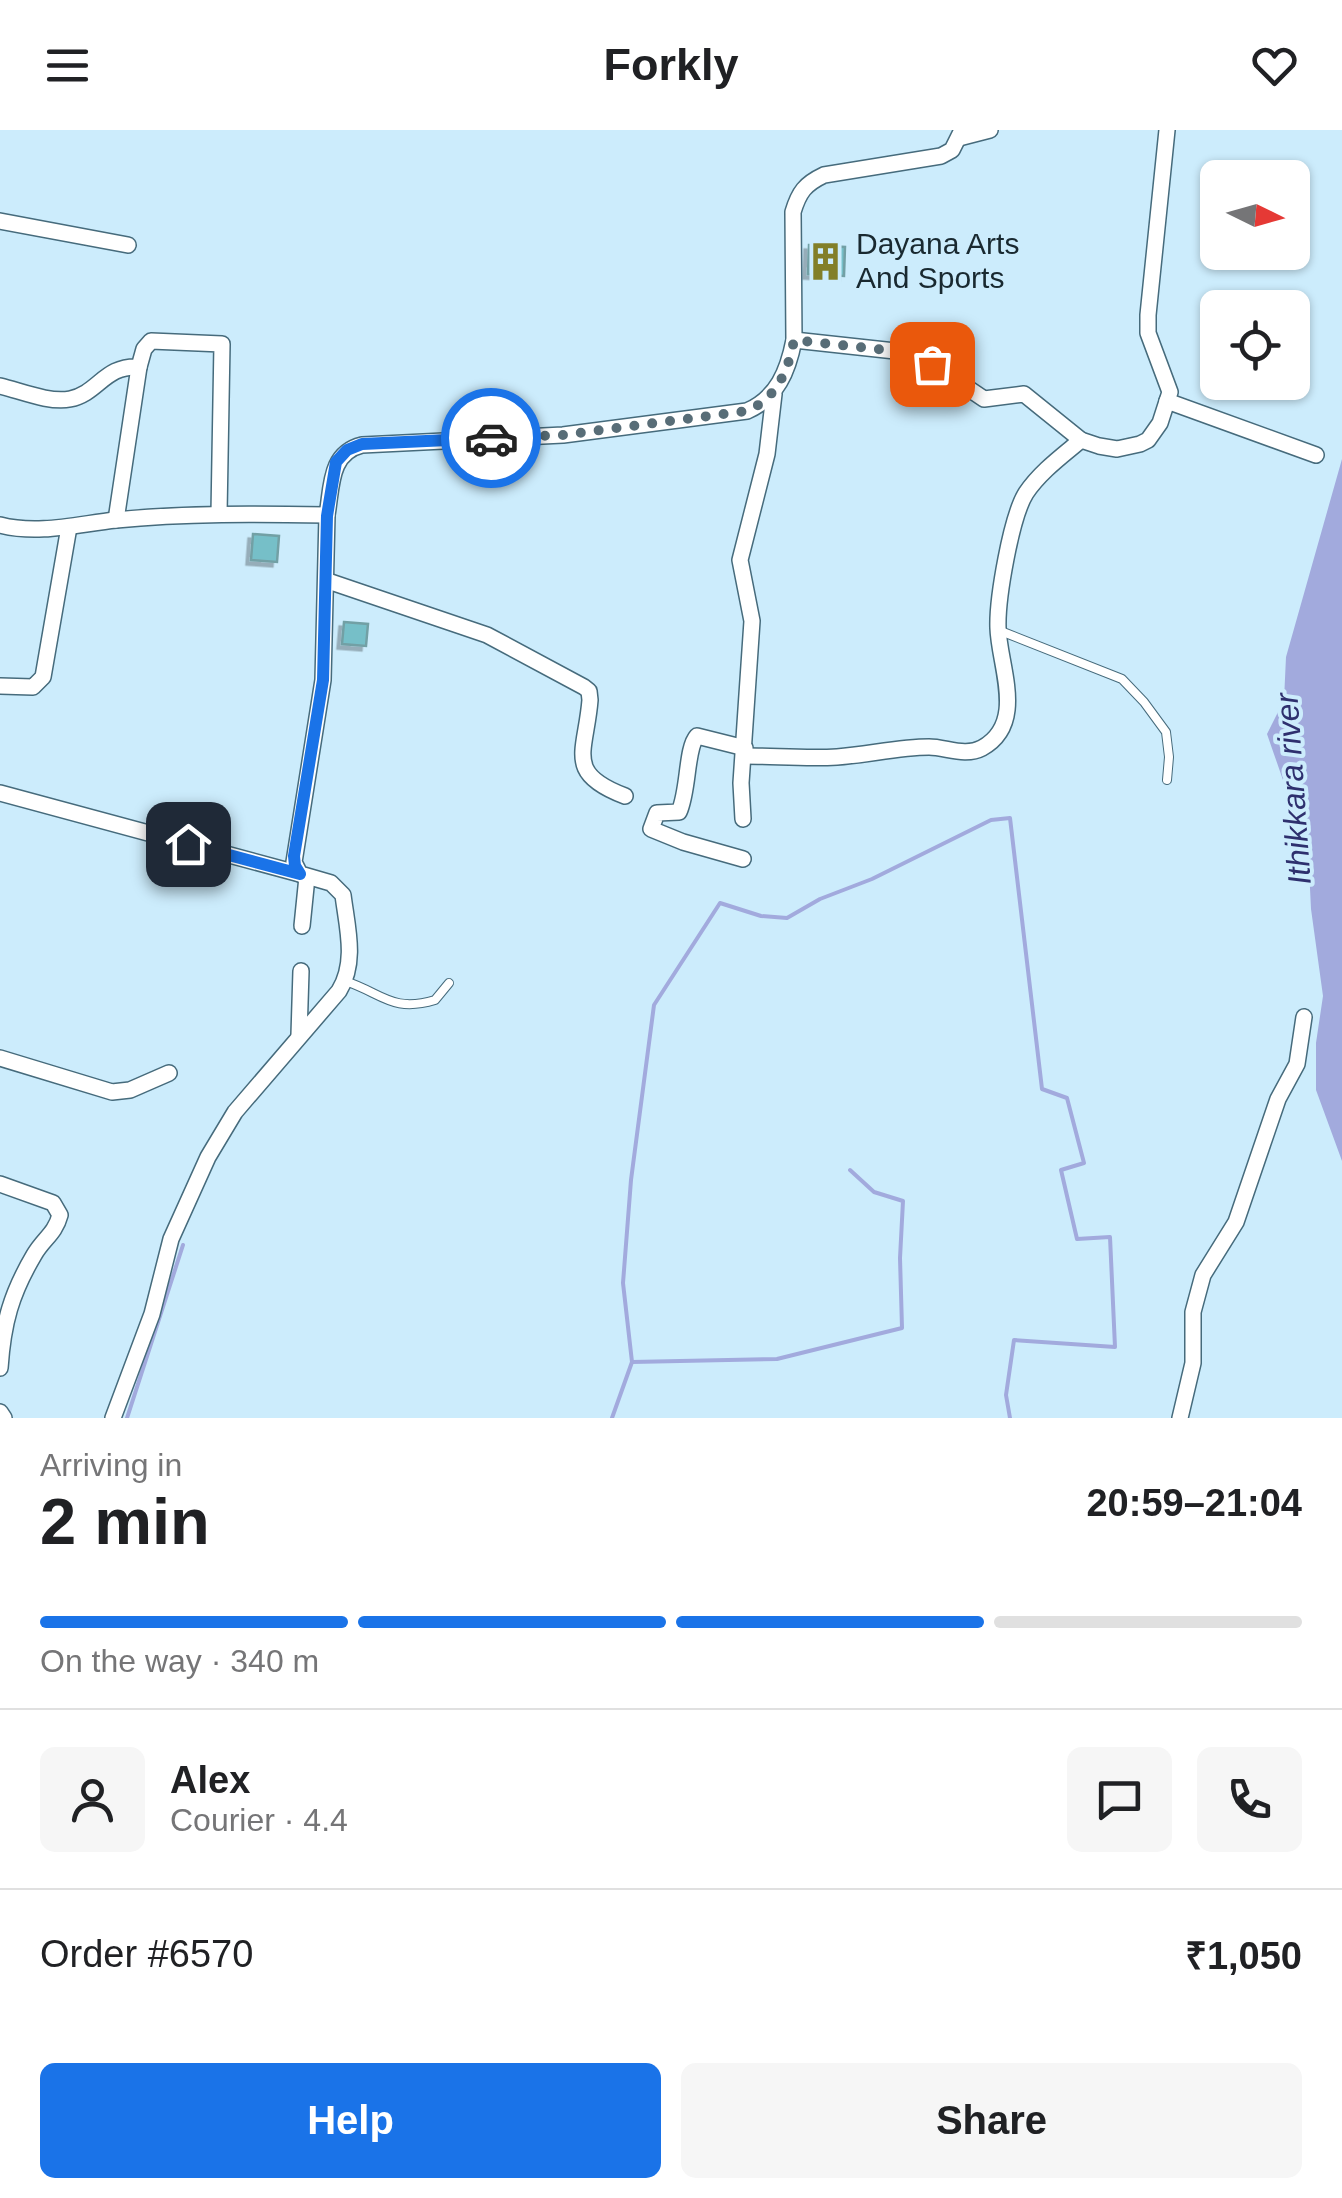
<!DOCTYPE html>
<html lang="en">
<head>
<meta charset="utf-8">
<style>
  body { margin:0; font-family:Arial,sans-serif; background:#f6f6f6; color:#202124; height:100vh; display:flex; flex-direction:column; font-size:38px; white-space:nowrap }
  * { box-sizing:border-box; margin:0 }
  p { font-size:32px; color:#757577 }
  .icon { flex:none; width:55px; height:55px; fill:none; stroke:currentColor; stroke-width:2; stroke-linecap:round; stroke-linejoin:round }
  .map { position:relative; height:1288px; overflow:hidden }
  .sheet { display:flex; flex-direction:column; background:#fff; flex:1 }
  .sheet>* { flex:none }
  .needle { width:65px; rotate:95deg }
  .controls { position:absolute; left:1200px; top:30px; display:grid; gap:20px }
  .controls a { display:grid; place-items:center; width:110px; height:110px; border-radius:15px; background:#fff; box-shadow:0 2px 8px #0004; font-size:50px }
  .pin { position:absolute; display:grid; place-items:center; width:85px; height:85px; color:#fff; margin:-42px; border-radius:20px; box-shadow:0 5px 15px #0006 }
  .courier { position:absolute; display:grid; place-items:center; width:100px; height:100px; margin:-50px; border:8px solid #1a73e8; border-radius:50%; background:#fff; color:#222; box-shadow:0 2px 12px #0007 }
  .headline em { font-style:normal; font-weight:800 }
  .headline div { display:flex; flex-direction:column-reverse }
  .headline { display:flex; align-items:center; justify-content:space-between; height:170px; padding:0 40px }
  h1 { font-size:65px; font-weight:800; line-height:75px }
  .bar { display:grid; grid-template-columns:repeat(4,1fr); gap:15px 10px; align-content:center; height:120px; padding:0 40px }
  .bar i { height:12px; border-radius:8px; background:#e0e0e0 }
  .bar .selected { background:#1a73e8 }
  .bar p { grid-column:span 4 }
  .line { display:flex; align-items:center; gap:25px; padding:0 40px; border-top:2px solid #e0e0e0 }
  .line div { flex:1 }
  .round { display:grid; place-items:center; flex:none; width:105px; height:105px; border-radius:15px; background:#f6f6f6 }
  .button { display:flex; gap:20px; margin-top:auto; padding:20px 40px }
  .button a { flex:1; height:115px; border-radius:15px; background:#1a73e8; color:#fff; font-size:40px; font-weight:800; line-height:115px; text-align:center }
  .button a+a { background:#f6f6f6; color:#202124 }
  header { display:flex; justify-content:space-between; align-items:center; height:130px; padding:0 40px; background:#fff; font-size:45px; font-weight:800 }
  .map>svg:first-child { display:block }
</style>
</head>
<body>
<header><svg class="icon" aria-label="menu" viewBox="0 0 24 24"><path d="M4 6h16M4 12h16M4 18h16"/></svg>Forkly<svg class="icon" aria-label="heart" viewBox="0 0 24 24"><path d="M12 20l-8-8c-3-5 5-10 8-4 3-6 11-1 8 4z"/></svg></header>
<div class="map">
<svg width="1342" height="1288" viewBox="0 0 1342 1288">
  <defs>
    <filter id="shadow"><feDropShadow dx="-4.5" dy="4.5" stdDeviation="0" flood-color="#0004"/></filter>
  </defs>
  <rect width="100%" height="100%" fill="#ccecfc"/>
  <polygon fill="#a2aadd" points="1342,329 1342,1031 1316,960 1316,913 1323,866 1311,779 1308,717 1298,677 1283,650 1267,604 1284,570 1286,527"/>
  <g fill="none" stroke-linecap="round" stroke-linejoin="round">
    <g stroke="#a2aadd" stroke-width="4">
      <polyline points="632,1232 777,1229 902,1198 900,1128 903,1071 874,1062 850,1040"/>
      <polyline points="127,1288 183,1115"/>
      <polyline points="612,1288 632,1232 623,1153 631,1050 654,875 720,773 761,786 787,788 820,769 872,749 991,690 1010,688 1042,959 1067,968 1084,1033 1061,1040 1077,1109 1110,1107 1115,1217 1014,1210 1006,1265 1010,1288"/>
    </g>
  </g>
  <g fill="#76bfc8" stroke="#72a0a5" stroke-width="2.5" filter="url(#shadow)">
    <polygon points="809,115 845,117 844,146 808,144"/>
    <polygon points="253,404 279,406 277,432 251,430"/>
    <polygon points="344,492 368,494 366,516 342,514"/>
  </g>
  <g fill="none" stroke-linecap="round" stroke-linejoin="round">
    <defs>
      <g id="lane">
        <polyline points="998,500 1122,549 1144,572 1166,602 1169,627 1167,650"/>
        <path d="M345,851C382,863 392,883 435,870L449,853"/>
      </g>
      <g id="street">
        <polyline points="959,8 990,0"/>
        <polyline points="0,91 128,115"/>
        <polyline points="794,210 895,221 932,234 984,269 1024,264 1081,310 1099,316 1117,319 1140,314 1148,310 1160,293 1170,262 1148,203 1148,185 1167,0"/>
        <path d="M0,256C21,261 49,273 70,269C99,263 104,235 139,237L144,219L151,211L222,214L219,384"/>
        <polyline points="1167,271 1316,325"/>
        <polyline points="116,390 139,237"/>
        <path d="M0,395C38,405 78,394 116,390C186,383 257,384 327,385C332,357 329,323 362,315L563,305L747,281C777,268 788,241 794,210L793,82C799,62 805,54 824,45L941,26L952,20L962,0"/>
        <path d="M328,451L487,505L584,557L589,561L590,570C586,622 564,643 625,666"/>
        <polyline points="0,556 33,557 43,547 69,397"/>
        <path d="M745,626C775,626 807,629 837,627C867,625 899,617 929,617C946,617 965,627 982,618C1027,593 999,536 998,498C997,469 1011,387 1026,363C1040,342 1062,326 1081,310"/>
        <polyline points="0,663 300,744"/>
        <polyline points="743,689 741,653 752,491 740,430 767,324 774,264"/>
        <path d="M743,729L683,712L651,699L657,683L679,682C689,660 686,618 697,606L745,618"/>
        <polyline points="302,796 307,747"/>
        <polyline points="299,905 301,841"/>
        <polyline points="0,928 112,962 130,960 169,943"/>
        <path d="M0,1054L53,1073L60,1085C55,1104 43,1109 34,1125C11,1164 3,1193 0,1238"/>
        <polyline points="0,1282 4,1288"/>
        <path d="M113,1288L152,1184L171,1109L208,1027L235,982L339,861C357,832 347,797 343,765L331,753L300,744L294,732L323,550L327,385"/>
        <polyline points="1180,1288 1193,1233 1193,1182 1203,1145 1236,1092 1278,969 1297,934 1304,887"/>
      </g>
    </defs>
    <use href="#lane" stroke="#466b7c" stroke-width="10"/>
    <use href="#street" stroke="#466b7c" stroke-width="18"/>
    <use href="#lane" stroke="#fff" stroke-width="8"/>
    <use href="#street" stroke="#fff" stroke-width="15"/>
  </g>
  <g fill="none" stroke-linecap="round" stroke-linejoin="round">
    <path stroke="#586d77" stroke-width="10" stroke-dasharray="0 18" d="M491,308L563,305L747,281C777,268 788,241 794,210L895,221L932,234"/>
    <polyline stroke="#1a73e8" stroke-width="12" points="188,714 300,744 295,736 294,726 323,550 327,386 336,332 347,320 362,314 491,308"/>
  </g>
  <defs>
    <symbol id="building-bare" viewBox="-9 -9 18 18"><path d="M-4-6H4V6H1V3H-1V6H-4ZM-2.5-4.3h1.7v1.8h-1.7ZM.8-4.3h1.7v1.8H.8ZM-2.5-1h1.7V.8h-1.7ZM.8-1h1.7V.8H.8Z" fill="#827f28" stroke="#ccecfc" stroke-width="2.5" paint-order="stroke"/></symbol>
  </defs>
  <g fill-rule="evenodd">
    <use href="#building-bare" x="798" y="104" width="55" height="55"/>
  </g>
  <g text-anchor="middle" stroke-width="8" stroke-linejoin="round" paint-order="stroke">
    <g font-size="30" fill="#192930" stroke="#ccecfc" text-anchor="start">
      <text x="856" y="124">Dayana Arts<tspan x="856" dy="34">And Sports</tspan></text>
    </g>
    <g font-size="32" font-style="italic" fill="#2e306e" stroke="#ccecfc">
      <text transform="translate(1293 659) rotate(-94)" y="11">Ithikkara river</text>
    </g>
  </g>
</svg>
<div class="controls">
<a><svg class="needle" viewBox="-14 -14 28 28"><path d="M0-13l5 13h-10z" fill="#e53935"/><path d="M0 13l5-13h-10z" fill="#757577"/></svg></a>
<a><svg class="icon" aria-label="locate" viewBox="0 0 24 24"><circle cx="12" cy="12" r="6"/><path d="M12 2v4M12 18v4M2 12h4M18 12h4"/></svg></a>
</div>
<div class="pin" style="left:932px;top:234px;background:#ea580c"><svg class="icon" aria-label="bag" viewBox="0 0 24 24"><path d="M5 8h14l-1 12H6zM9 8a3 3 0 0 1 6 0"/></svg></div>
<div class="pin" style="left:188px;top:714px;background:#1f2937"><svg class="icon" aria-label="home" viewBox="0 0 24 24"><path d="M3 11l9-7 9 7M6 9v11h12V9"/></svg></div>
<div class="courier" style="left:491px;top:308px"><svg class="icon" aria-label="car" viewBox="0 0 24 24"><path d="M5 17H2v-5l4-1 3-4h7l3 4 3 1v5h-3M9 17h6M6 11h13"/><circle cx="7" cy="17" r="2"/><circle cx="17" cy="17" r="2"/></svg></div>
</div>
<section class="sheet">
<div class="headline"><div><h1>2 min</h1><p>Arriving in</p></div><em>20:59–21:04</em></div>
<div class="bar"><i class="selected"></i><i class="selected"></i><i class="selected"></i><i></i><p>On the way · 340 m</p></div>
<div class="line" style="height:180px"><a class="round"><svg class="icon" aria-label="person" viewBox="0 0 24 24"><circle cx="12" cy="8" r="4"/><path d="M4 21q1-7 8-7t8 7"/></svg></a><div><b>Alex</b><p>Courier · 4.4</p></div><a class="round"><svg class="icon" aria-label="chat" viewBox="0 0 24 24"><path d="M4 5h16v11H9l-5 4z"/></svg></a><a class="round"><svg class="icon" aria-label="phone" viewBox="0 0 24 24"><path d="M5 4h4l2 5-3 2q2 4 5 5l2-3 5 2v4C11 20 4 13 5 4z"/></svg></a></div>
<div class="line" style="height:130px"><div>Order #6570</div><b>₹1,050</b></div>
<div class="button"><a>Help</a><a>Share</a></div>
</section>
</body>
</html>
